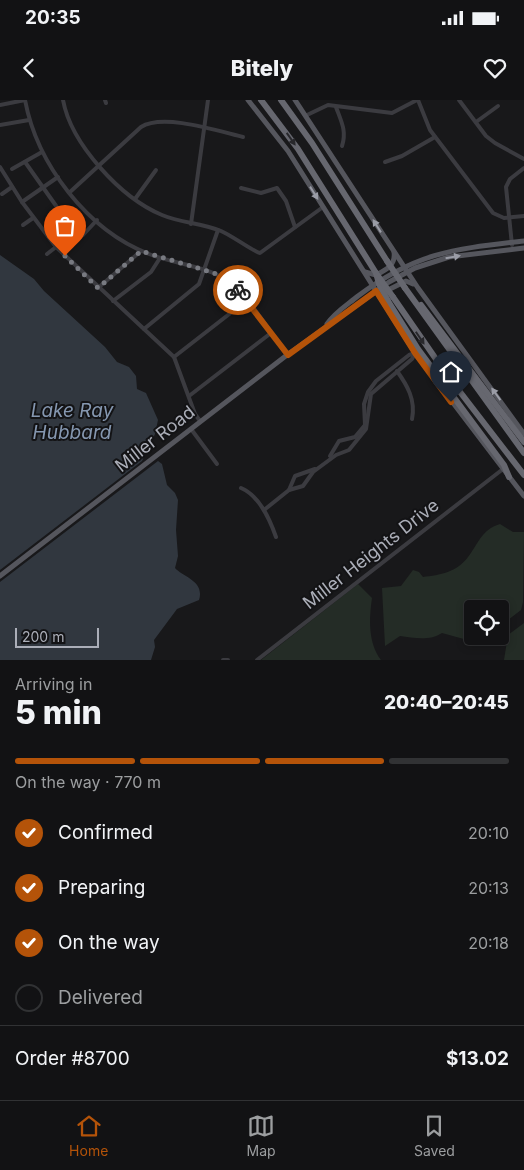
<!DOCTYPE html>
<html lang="en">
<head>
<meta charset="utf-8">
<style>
  body { margin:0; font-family:Inter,sans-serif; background:#1f2022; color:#f1f3f6; height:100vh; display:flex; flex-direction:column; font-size:19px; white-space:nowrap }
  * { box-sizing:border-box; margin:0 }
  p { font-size:16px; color:#9c9ea0 }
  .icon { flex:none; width:28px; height:28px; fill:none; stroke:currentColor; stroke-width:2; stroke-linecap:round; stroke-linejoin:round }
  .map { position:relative; height:560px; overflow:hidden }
  .drawer { display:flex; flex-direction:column; background:#121214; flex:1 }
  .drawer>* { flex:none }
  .fabs { position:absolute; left:464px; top:500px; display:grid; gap:10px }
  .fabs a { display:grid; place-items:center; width:45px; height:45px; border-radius:5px; background:#121214; box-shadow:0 2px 8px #0003,0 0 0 1px #313234; font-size:25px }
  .scale { position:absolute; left:15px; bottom:12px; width:84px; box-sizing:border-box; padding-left:5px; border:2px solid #abaeb8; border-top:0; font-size:14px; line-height:18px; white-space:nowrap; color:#abaeb8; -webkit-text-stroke:4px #131315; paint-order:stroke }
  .pin { position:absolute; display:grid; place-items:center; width:42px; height:42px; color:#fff; margin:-51px -21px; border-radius:50% 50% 50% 0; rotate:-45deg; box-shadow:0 0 5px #0007 }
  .pin .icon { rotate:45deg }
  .courier { position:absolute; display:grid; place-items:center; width:50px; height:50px; margin:-25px; border:4px solid #b45309; border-radius:50%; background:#fff; color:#222; box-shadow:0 1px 6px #0007 }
  .summary em { font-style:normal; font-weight:800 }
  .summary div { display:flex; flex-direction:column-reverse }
  .summary { display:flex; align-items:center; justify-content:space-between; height:85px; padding:0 15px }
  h1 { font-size:32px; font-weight:800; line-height:38px }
  .bar { display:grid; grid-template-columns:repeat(4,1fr); gap:8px 5px; align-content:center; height:60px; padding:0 15px }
  .bar i { height:6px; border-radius:4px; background:#313234 }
  .bar .current { background:#b45309 }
  .bar p { grid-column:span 4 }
  .line { display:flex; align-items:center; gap:12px; padding:0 15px; border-top:1px solid #313234 }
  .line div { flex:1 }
  ol { padding:0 15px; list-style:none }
  li { display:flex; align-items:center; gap:15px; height:55px }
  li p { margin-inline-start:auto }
  li .icon { padding:5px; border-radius:50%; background:#b45309; color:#fff; stroke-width:4 }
  li:last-child { color:#9c9ea0 }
  li i { width:28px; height:28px; border:2px solid #313234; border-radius:50% }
  .status { display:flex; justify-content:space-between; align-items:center; height:35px; padding:0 25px; background:#121214; direction:ltr }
  .status svg { height:14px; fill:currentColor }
  header { display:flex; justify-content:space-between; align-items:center; height:65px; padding:0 15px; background:#121214; font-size:22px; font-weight:800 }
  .dock { display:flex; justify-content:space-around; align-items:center; height:70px; border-top:1px solid #313234; background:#121214; font-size:14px; color:#9c9ea0 }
  .dock a { display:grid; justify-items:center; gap:2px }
  .dock .current { color:#b45309 }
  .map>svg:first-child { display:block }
</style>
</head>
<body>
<div class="status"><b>20:35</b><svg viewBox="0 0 49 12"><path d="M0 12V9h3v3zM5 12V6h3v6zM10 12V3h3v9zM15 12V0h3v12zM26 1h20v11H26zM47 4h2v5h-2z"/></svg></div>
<header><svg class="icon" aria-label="back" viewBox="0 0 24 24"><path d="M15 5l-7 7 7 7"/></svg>Bitely<svg class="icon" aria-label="heart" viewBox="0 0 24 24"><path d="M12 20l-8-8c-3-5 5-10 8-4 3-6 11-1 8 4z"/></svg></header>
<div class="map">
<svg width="524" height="560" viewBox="0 0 524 560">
  <rect width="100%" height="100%" fill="#18181a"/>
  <g fill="#242c26">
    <path d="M500,424L513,432H524L523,502L521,510L500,526V509H472V536H479L471,541L442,533C430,541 414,538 400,536L385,546L382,488L401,486L413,470L419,472L423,477C440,475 457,472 468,457C479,443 481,430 500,424Z"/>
    <path d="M358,484L372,498C369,519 368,543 381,560H261Z"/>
    <polygon points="524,523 524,560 504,560 508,535"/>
  </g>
  <g fill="#31373f">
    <polygon points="0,155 34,179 44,191 105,247 117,262 129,267 136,276 137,289 146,293 158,320 155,334 142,361 0,470"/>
    <path d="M158,361L162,364L167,385L175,393L178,400L176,430L178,456L175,468C183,477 205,481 199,500L177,509L154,540L155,547L151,560H0V482Z"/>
  </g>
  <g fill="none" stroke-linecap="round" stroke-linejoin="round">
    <g stroke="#3b3b40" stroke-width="4">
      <path d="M25,0C37,64 87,130 149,154C174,164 202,165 225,179C246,191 271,234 287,255"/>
      <path d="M63,0C71,44 121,98 162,115C181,123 202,123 221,131C231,135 254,152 260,153L323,107"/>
      <polyline points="105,0 106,3"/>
      <polyline points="418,0 430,30 493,113 504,118 524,116"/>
      <polyline points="459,0 486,36 495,43 524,59"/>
      <polyline points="0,5 25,0"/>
      <path d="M336,7C341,21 347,31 342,46"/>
      <polyline points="307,15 328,5 392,13 417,0"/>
      <polyline points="476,22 498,6"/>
      <polyline points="0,25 29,20"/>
      <polyline points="25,62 59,110 83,135 97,120"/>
      <polyline points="385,62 402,56 435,37"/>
      <polyline points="0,67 22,102 56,147 174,257 195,314 200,321"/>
      <polyline points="12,69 42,52"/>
      <polyline points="241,88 261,93 277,88 286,101 295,127"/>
      <path d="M70,92L141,27C163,13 218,31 243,37"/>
      <polyline points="2,94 12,87"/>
      <polyline points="135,99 156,70"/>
      <polyline points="22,102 58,77"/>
      <polyline points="191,124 208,0"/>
      <polyline points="23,125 33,118"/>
      <polyline points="512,145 506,87 510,79 524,68"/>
      <polyline points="47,154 56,147"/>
      <polyline points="98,188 141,151"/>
      <polyline points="113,201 151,172 160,158"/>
      <polyline points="144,229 199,184 218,130"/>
      <polyline points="174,257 246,201"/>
      <path d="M397,271C407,285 416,300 412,319"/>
      <polyline points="189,296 271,233"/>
      <polyline points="191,329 217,364"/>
      <polyline points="330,356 339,341 355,337 365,325 364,304 368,292 376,281 409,255 415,253"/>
      <path d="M241,388C260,396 270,420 276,437"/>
      <polyline points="289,390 295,376 315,369"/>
      <polyline points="264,410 289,390 303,386 313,372 336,355 349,350 366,329 371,294 412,259 415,253"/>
      <polyline points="223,560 228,560"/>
      <polyline points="257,560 503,369"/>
    </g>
    <g stroke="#55565d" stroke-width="5">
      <polyline points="248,0 288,51 415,253 524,396"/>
      <polyline points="295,0 418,188 524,334"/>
      <path d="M365,172L376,175C386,170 396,165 394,152"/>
      <polyline points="386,191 406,181 413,184"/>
      <path d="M327,224C335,212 347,205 358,196C417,152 454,149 524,141"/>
      <polyline points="0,476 287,255 389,182 415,168 449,157 524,148"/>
    </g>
    <g stroke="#66676f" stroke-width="6">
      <polyline points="261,0 298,49 376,173"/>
      <polyline points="281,0 312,43 387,161"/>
      <polyline points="405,188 524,353"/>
      <polyline points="393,197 447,275 524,375"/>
      <polyline points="388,201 418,249 504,365 509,377"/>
      <polyline points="421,205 524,342"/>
    </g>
    <g stroke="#66676f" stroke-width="6">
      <polyline points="387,161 405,188"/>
      <polyline points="376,173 379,184 388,201"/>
      <polyline points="378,176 393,197"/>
    </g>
  </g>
  <defs><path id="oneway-solid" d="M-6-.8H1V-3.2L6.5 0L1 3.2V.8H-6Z" transform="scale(1.25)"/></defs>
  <g fill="#28282c">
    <use href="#oneway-solid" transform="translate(291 39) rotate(55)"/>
    <use href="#oneway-solid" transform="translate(420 238) rotate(56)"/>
  </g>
  <g fill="#9a9ca6">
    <use href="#oneway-solid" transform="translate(314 93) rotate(58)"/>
    <use href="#oneway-solid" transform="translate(377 126) rotate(-122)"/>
    <use href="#oneway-solid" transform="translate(453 157) rotate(-10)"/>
    <use href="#oneway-solid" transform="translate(496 294) rotate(-126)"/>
  </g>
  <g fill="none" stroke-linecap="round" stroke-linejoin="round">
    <polyline stroke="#787a81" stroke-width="5" stroke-dasharray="0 9" points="65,156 98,188 141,151 214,173 238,190"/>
    <polyline stroke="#b45309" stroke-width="6" points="238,190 288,255 376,191 415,253 451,302"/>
  </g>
  <g text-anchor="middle" stroke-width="4" stroke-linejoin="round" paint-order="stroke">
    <g font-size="18" fill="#abaeb8" stroke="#131315">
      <text transform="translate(155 339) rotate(-38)" y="6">Miller Road</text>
      <text transform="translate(371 454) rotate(-38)" y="6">Miller Heights Drive</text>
    </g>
    <g font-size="19" font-style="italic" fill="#8597b0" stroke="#131315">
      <text x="72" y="317">Lake Ray<tspan x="72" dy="22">Hubbard</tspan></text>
    </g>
  </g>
</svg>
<div class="fabs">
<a><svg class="icon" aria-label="locate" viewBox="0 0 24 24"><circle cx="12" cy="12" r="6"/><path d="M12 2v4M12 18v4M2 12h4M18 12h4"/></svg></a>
</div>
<div class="scale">200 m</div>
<div class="pin" style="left:65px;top:156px;background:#ea580c"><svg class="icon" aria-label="bag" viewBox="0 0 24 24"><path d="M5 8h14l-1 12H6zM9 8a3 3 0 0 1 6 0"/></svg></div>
<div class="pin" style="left:451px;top:302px;background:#1f2937"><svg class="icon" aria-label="home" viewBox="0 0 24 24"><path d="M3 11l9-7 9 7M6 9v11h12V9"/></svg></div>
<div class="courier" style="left:238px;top:190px"><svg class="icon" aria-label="bike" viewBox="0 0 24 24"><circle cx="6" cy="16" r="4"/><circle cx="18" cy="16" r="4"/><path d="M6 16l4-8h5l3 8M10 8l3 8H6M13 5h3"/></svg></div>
</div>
<section class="drawer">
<div class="summary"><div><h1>5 min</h1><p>Arriving in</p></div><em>20:40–20:45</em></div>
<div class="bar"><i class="current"></i><i class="current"></i><i class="current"></i><i></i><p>On the way · 770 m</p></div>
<ol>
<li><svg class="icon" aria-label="check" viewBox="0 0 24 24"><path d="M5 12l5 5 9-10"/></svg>Confirmed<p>20:10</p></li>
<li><svg class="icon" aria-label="check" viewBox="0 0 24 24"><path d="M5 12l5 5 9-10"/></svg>Preparing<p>20:13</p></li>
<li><svg class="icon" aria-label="check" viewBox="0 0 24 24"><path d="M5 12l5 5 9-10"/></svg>On the way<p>20:18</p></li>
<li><i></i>Delivered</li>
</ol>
<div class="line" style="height:65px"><div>Order #8700</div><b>$13.02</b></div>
</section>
<nav class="dock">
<a class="current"><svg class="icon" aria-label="home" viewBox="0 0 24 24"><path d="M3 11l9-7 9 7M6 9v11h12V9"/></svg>Home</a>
<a><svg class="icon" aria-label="map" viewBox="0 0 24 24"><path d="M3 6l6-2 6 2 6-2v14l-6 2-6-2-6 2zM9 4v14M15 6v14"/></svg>Map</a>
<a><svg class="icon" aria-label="saved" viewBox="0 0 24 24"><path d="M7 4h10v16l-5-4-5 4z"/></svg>Saved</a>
</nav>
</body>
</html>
